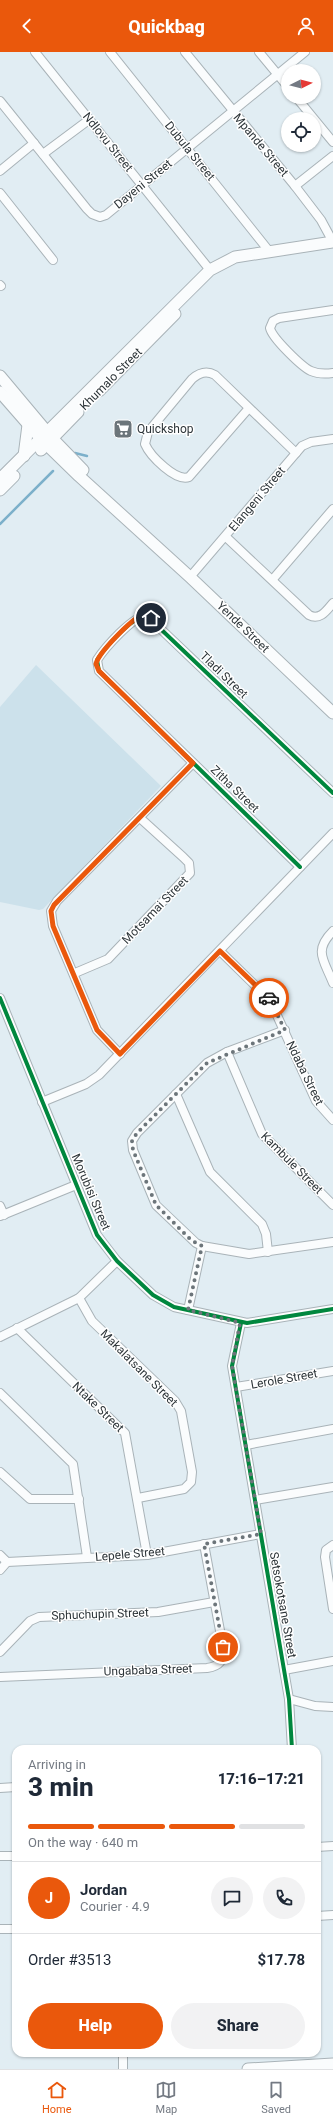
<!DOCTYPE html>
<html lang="en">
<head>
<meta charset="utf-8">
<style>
  body { margin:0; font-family:Roboto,sans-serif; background:#f2f2f3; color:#1f2937; height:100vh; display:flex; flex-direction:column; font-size:15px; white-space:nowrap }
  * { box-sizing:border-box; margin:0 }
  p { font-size:13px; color:#747a83 }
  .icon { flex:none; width:22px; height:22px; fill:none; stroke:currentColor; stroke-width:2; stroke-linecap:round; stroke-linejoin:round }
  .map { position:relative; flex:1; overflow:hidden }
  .details { position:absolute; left:12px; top:1693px; width:309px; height:312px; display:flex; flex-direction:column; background:#fff; border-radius:12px; box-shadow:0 1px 3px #0004 }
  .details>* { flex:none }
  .needle { width:26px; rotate:84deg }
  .fabs { position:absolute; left:281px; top:12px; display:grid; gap:8px }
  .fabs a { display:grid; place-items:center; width:40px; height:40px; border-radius:50%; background:#fff; box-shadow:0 1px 3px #0004; font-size:20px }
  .pin { position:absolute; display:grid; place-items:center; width:34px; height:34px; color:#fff; margin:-17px; border:2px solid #fff; border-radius:50%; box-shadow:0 1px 4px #0007 }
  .courier { position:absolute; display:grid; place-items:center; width:40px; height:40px; margin:-20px; border:3px solid #ea580c; border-radius:50%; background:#fff; color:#222; box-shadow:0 1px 5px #0007 }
  .head em { font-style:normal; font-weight:800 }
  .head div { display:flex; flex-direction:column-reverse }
  .head { display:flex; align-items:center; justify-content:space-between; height:68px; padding:0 16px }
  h1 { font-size:26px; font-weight:800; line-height:30px }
  .bar { display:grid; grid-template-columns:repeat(4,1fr); gap:6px 4px; align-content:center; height:48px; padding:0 16px }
  .bar i { height:5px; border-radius:3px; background:#e0e1e3 }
  .bar .active { background:#ea580c }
  .bar p { grid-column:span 4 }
  .line { display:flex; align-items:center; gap:10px; padding:0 16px; border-top:1px solid #e0e1e3 }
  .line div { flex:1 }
  .round { display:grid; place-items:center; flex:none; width:42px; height:42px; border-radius:21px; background:#f2f2f3 }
  .primary-button { display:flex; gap:8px; margin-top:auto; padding:8px 16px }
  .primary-button a { flex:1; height:46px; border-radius:24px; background:#ea580c; color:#fff; font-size:16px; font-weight:800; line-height:46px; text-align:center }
  .primary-button a+a { background:#f2f2f3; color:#1f2937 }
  header { display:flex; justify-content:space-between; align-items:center; height:52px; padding:0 16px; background:#ea580c; color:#fff; font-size:18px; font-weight:800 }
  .tabs { display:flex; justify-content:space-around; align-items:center; height:56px; border-top:1px solid #e0e1e3; background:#fff; font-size:11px; color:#747a83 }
  .tabs a { display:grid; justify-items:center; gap:2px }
  .tabs .active { color:#ea580c }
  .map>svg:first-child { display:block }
</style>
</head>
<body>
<header><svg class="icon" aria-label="back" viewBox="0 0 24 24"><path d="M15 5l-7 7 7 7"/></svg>Quickbag<svg class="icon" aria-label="person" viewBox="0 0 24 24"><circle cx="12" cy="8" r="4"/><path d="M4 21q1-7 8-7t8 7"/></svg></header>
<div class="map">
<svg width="333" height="2017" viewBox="0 0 333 2017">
  <rect width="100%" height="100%" fill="#e1edf3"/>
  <polygon fill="#cce1eb" points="36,613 161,734 43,857 39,858 0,850 0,655"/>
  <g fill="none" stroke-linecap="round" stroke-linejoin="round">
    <g stroke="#7cb0ca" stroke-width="2.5">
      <polyline points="72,403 75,401 87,404"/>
      <polyline points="0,472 53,419"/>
    </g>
    <defs>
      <g id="street">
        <polyline points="35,0 210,218"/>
        <polyline points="110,0 269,199"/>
        <polyline points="185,0 295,134 321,168 333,190"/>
        <polyline points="259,0 288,35"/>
        <polyline points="296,45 333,90"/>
        <polyline points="0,49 87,157 92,162 100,165 106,163 305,0"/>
        <polyline points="43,102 90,67"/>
        <polyline points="0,119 34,91"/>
        <polyline points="295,134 333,104"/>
        <polyline points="0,141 53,208"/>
        <polyline points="0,233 1,234"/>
        <path d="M333,258L279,266L273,269L270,276C272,286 302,315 311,319C318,322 326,322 333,321"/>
        <path d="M249,356L189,425C176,430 150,404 145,392L148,380L192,327C199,321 206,318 215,323L296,401"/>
        <path d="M226,485L309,563C320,569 327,558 333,551"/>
        <polyline points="190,525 302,394 311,390 333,387"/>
        <polyline points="273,527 333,457"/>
        <path d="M300,815L99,619L97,608C104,597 134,562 147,564L333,741"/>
        <path d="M333,879C313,899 324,908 333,931"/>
        <polyline points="220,899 270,948 316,1049 333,1068"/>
        <polyline points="75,921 108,907 190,821 189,811 183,805 140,766"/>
        <polyline points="0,946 97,1183 117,1209 153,1243 174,1255 247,1271 333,1257"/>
        <polyline points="285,978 227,1000 207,1011 137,1081 132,1089 133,1098 156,1153 196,1191 202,1194 249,1202 333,1190"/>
        <polyline points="227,1000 262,1082 333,1153"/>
        <polyline points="120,1002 97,978 53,874 51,859 57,849 193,711"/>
        <polyline points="176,1042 210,1120 262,1172 266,1182 268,1200"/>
        <polyline points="42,1050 86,1032 99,1023 333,781"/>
        <polyline points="0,1154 4,1163"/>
        <polyline points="0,1164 76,1133"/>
        <polyline points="79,1246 92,1269 175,1349 181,1359 192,1420 191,1430 184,1437 138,1446"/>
        <polyline points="188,1258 202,1194"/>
        <polyline points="241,1271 232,1314 289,1647 292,1697"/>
        <polyline points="17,1276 125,1381 147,1503"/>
        <polyline points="0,1285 79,1246 117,1209"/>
        <polyline points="236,1335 333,1319"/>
        <polyline points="0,1341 73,1412 87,1505"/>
        <polyline points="246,1393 333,1377"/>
        <polyline points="0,1420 30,1447 79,1447"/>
        <polyline points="255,1448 333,1435"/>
        <polyline points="333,1493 326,1498 325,1505 333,1557"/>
        <polyline points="0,1503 7,1510 147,1503 261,1482"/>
        <polyline points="0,1518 7,1510"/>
        <polyline points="0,1600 30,1569 39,1565 158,1560 214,1550"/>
        <polyline points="284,1618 333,1609"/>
        <path d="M0,1625L207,1616C220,1614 224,1609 223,1595L204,1492"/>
        <polyline points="289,1647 315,1654 333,1655"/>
        <polyline points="0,1736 16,1735"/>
        <polyline points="317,1795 333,1794"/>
        <polyline points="0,1804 16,1804"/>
        <polyline points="317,1864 333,1863"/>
        <polyline points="0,1877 16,1877"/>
        <polyline points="123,2017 123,2001"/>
      </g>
      <g id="secondary">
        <polyline points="0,324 52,386 83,418"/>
        <polyline points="99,339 175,262"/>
        <polyline points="0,340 41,387 79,424 190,525 333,661"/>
        <polyline points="41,398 78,360"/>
        <polyline points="24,404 28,373"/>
        <polyline points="0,427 210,218 235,205 333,190"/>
        <polyline points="0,438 14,424"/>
        <polyline points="248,2017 333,2012"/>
      </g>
    </defs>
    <use href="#street" stroke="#a9b3b8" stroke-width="10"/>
    <use href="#secondary" stroke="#a9b3b8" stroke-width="13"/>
    <use href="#street" stroke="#fafcfd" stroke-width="8"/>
    <use href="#secondary" stroke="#fafcfd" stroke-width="11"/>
    <defs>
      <g id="cycleway">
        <path d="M300,815L99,619L97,608C104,597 134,562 147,564L333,741"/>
        <polyline points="0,946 97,1183 117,1209 153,1243 174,1255 247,1271 333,1257"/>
        <polyline points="241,1271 232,1314 289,1647 292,1697"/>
      </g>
    </defs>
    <use href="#cycleway" stroke="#fff" stroke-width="6"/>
    <use href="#cycleway" stroke="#00873e" stroke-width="4"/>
  </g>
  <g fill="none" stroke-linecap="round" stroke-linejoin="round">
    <polyline stroke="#6c757a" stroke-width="4" stroke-dasharray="0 7.2" points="223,1595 204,1492 261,1482 232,1314 240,1271 188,1258 202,1194 191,1188 156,1153 133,1098 132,1089 137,1081 207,1011 285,978 269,946"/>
    <path stroke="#ea580c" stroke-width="5" d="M151,566L142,563C132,567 98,601 96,612L99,619L193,711L54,853L51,859L53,874L97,978L120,1002L220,899L269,946"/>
  </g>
  <defs>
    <symbol id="supermarket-square" viewBox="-11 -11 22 22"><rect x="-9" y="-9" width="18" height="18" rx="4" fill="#6c757a" stroke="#fff"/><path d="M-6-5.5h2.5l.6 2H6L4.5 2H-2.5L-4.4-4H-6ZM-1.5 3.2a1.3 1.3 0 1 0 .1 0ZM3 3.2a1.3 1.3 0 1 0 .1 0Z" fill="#fff"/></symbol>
  </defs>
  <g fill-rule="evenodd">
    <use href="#supermarket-square" x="112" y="366" width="22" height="22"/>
  </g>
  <g text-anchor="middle" stroke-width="3" stroke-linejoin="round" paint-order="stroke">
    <g font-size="12" fill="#2d3539" stroke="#fff">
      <text transform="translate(108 90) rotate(51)" y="4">Ndlovu Street</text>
      <text transform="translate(261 93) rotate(50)" y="4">Mpande Street</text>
      <text transform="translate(190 99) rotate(51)" y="4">Dubula Street</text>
      <text transform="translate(143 132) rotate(-39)" y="4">Dayeni Street</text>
      <text transform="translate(111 327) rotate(-45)" y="4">Khumalo Street</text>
      <text transform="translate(257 447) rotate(-50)" y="4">Elangeni Street</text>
      <text transform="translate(243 575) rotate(44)" y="4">Yende Street</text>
      <text transform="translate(224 623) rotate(44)" y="4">Tladi Street</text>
      <text transform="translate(235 737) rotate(44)" y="4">Zitha Street</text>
      <text transform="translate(155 858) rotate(-46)" y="4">Motsamai Street</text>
      <text transform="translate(305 1021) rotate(64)" y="4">Ndaba Street</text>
      <text transform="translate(292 1111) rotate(45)" y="4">Kambule Street</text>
      <text transform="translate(91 1140) rotate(67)" y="4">Morubisi Street</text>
      <text transform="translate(139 1316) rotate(45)" y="4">Makalatsane Street</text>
      <text transform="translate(284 1327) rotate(-10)" y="4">Lerole Street</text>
      <text transform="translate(98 1355) rotate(44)" y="4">Ntake Street</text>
      <text transform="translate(130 1502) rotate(-5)" y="4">Lepele Street</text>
      <text transform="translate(283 1553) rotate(80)" y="4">Setsokotsane Street</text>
      <text transform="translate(100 1562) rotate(-2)" y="4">Sphuchupin Street</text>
      <text transform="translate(148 1618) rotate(-2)" y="4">Ungababa Street</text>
    </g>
    <g font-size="12" fill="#2d3539" stroke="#fff" text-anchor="start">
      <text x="137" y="381">Quickshop</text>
    </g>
  </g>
</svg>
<div class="fabs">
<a><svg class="needle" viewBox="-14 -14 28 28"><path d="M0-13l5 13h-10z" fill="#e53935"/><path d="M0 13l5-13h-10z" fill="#747a83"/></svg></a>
<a><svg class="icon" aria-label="locate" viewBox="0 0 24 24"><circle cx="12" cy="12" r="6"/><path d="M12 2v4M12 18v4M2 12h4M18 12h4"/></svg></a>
</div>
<div class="pin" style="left:223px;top:1595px;background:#ea580c"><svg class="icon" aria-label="bag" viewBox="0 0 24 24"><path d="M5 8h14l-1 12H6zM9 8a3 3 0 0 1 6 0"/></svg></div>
<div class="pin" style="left:151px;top:566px;background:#1f2937"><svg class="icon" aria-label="home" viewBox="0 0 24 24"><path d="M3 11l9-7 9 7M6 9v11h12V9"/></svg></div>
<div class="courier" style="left:269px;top:946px"><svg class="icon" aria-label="car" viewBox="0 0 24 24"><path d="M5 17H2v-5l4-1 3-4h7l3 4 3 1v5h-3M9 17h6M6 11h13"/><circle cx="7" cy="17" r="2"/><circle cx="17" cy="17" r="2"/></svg></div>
<section class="details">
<div class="head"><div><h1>3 min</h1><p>Arriving in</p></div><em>17:16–17:21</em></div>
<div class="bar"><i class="active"></i><i class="active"></i><i class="active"></i><i></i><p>On the way · 640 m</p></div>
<div class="line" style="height:72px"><b class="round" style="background:#ea580c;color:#fff">J</b><div><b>Jordan</b><p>Courier · 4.9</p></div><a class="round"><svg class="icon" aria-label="chat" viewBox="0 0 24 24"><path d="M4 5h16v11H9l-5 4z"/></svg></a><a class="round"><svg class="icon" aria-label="phone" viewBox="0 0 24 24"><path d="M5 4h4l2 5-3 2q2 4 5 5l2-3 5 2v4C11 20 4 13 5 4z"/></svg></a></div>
<div class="line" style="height:52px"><div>Order #3513</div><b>$17.78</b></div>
<div class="primary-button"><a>Help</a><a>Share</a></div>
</section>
</div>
<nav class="tabs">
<a class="active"><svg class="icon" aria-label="home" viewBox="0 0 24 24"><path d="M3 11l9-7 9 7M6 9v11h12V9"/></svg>Home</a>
<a><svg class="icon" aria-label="map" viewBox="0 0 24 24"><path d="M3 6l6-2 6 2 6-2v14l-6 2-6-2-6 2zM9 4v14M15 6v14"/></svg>Map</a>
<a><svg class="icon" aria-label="saved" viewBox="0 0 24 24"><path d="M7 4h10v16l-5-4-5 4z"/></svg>Saved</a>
</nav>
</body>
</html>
